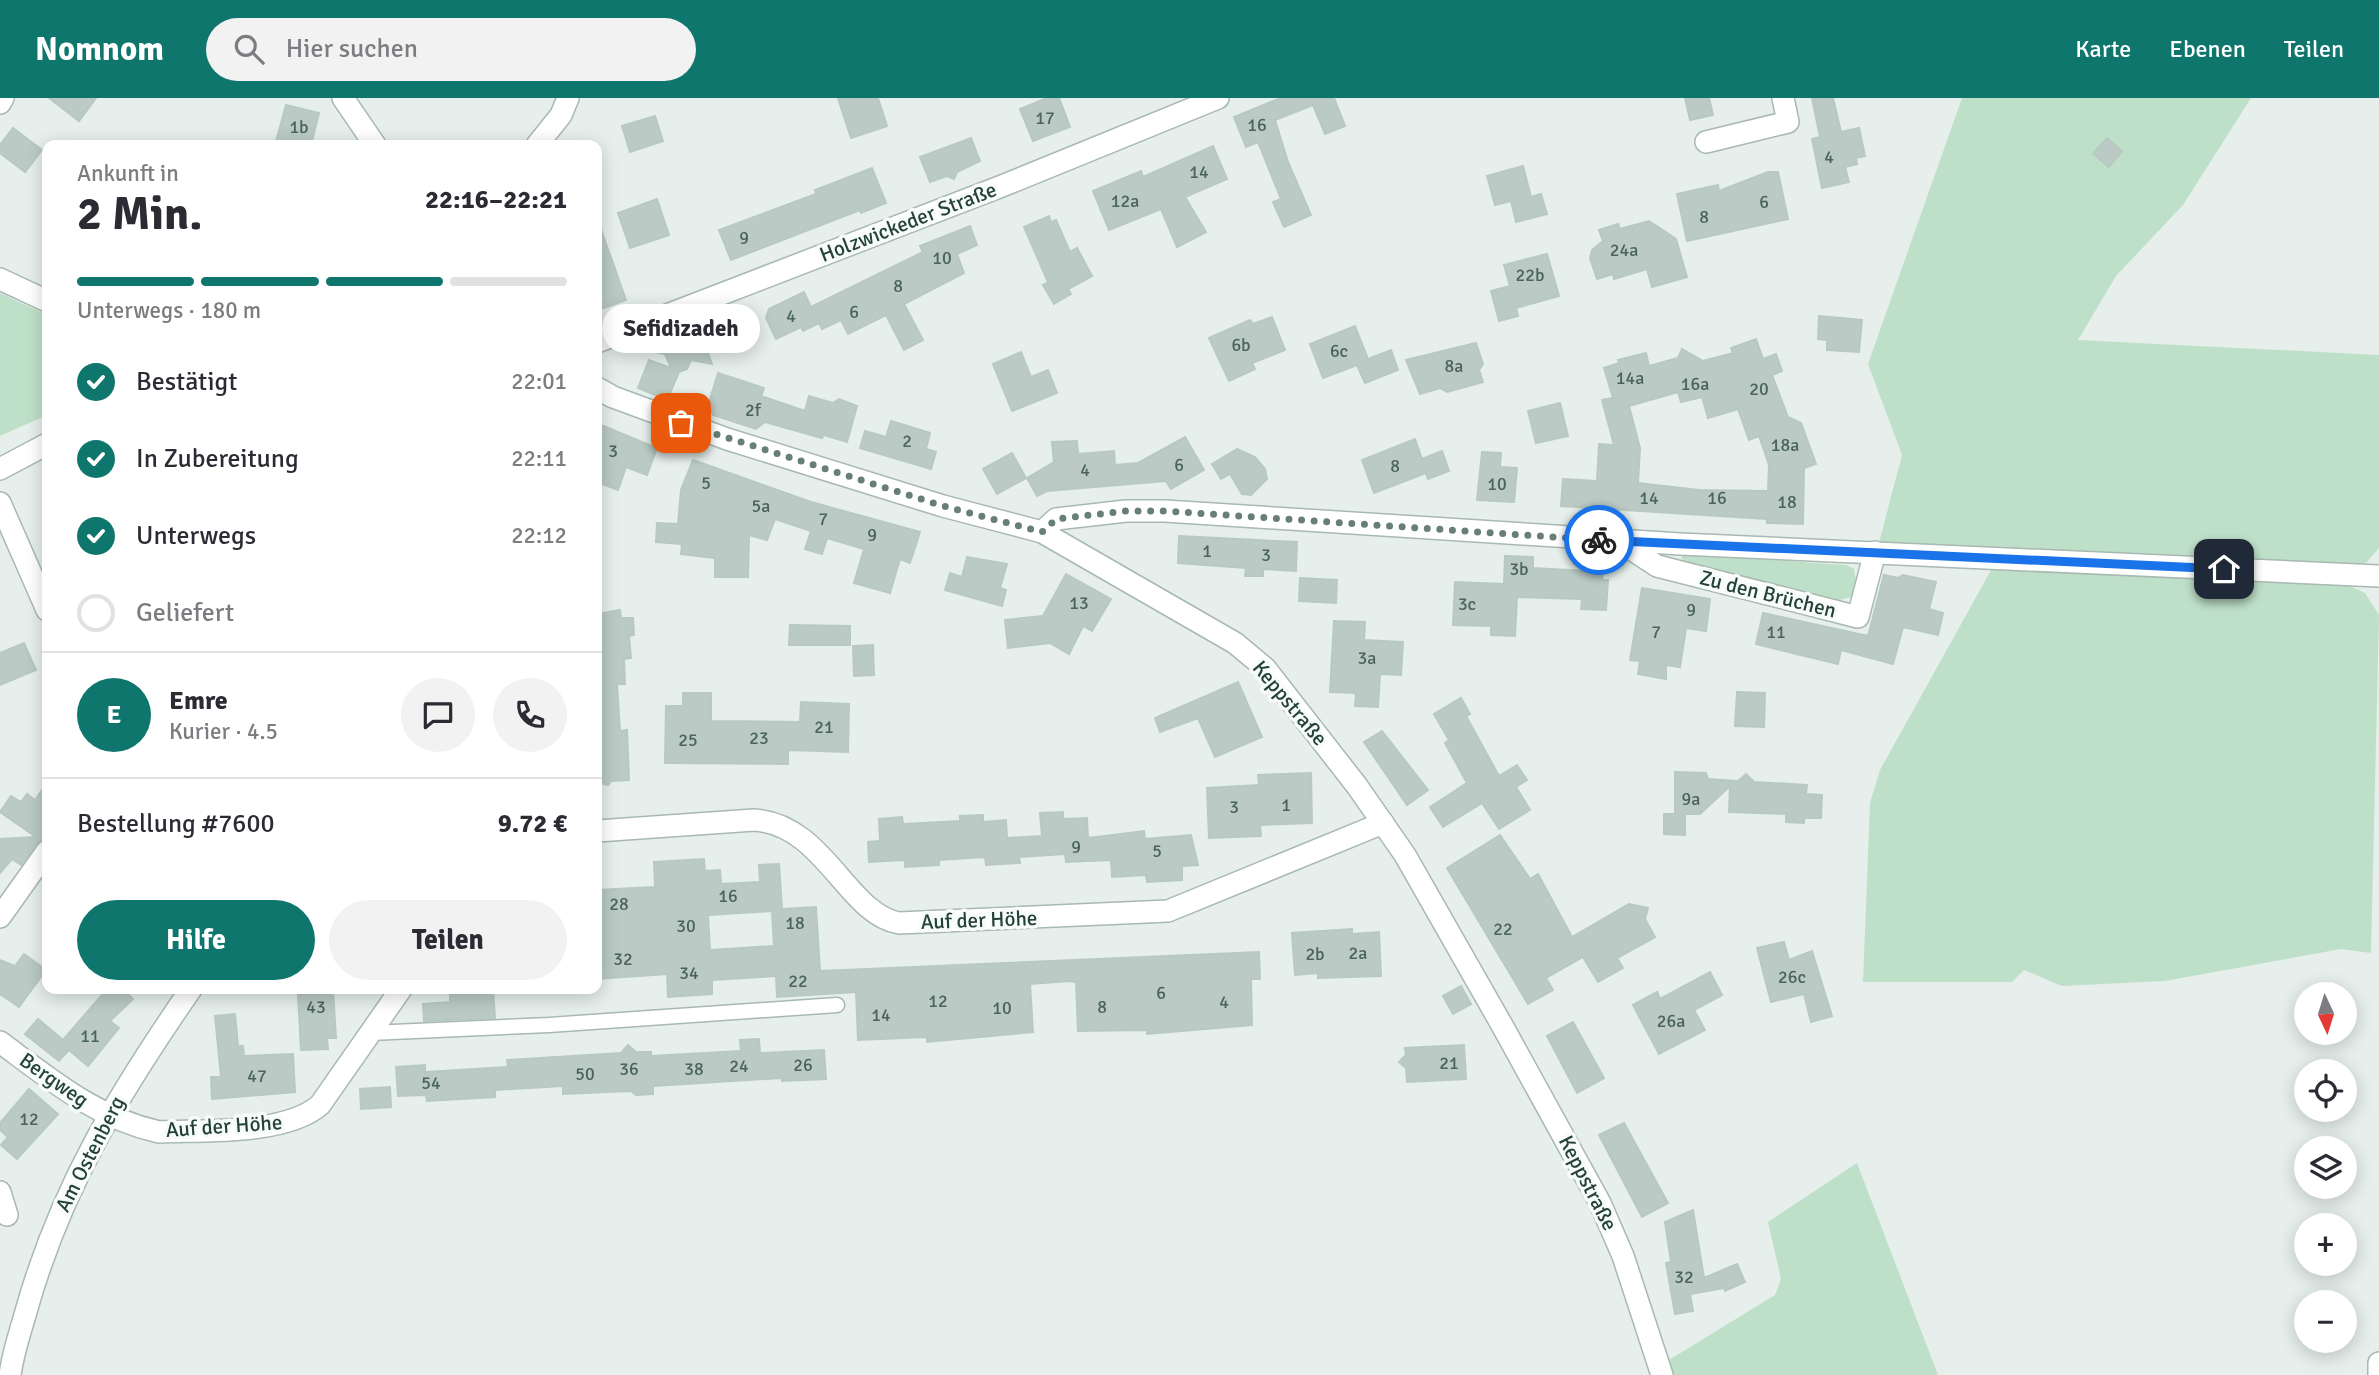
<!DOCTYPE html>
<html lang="de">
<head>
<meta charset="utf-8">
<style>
  body { margin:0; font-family:Signika,sans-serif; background:#f2f2f3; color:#2b2b33; height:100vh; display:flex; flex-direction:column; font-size:26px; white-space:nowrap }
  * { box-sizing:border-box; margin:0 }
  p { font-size:23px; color:#7c7c81 }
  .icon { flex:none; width:38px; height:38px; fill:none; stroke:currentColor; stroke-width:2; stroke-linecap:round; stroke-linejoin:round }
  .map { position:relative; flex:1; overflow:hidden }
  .panel { position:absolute; left:42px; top:42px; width:560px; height:854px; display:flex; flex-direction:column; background:#fff; border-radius:14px; box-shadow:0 4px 18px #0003 }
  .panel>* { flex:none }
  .needle { width:46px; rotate:176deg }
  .tools { position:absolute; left:2294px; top:884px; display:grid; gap:14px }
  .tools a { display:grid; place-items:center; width:63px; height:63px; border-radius:50%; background:#fff; box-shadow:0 4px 18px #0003; font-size:35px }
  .pin { position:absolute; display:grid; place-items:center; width:60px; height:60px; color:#fff; margin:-30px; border-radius:14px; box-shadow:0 4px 10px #0006 }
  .courier { position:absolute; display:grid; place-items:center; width:70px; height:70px; margin:-35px; border:5px solid #1a73e8; border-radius:50%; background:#fff; color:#222; box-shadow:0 2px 9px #0007 }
  .bubble { position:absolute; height:49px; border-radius:24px; background:#fff; box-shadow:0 4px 18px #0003; font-size:23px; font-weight:800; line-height:49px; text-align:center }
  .headline em { font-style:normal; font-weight:800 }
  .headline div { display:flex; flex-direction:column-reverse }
  .headline { display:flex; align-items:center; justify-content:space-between; height:119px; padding:0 35px }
  h1 { font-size:46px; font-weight:800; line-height:52px }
  .bar { display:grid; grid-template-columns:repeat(4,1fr); gap:10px 7px; align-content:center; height:84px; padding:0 35px }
  .bar i { height:9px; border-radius:5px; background:#e1e1e2 }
  .bar .active { background:#0f766e }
  .bar p { grid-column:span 4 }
  .line { display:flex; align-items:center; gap:18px; padding:0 35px; border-top:2px solid #e1e1e2 }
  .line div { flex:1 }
  .round { display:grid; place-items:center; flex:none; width:74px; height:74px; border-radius:37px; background:#f2f2f3 }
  ol { padding:0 35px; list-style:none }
  li { display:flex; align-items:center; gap:21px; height:77px }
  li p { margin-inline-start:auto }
  li .icon { padding:7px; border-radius:50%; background:#0f766e; color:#fff; stroke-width:4 }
  li:last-child { color:#7c7c81 }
  li i { width:38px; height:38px; border:4px solid #e1e1e2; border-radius:50% }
  .primary-button { display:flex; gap:14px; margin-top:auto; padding:14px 35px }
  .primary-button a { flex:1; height:80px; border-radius:42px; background:#0f766e; color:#fff; font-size:28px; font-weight:800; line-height:80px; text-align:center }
  .primary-button a+a { background:#f2f2f3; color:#2b2b33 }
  header { display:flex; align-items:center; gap:42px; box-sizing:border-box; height:98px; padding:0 35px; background:#0f766e; color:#fff }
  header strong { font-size:33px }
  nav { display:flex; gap:38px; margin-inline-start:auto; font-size:24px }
  .search { width:490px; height:63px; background:#f2f2f3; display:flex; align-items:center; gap:18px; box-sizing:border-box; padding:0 24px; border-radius:38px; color:#7c7c81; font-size:26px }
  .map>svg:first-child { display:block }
</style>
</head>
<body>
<header>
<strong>Nomnom</strong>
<div class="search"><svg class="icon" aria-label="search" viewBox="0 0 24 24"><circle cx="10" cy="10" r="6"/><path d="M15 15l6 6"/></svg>Hier suchen</div>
<nav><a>Karte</a><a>Ebenen</a><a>Teilen</a></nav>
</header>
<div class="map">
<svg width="2379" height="1277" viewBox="0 0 2379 1277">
  <rect width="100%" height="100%" fill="#e6efeb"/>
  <g fill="#bfe0c8">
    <polygon points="1962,0 2251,0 2183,107 2116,178 2078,242 2379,257 2379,450 2366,465 2348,470 1879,445 1902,357 1868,266"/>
    <polygon points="0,195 47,217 47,317 0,338"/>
    <polygon points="1684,456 1846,467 1854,471 1857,489 1851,499 1832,504 1688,466 1681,460"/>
    <polygon points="1995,465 2342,484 2365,495 2379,517 2371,855 2341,851 2165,883 2062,888 2024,872 2012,884 1863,884 1870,705 1880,672"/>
    <polygon points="1857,1065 1938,1277 1669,1277 1664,1265 1775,1197 1781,1181 1768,1124"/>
  </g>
  <g fill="#bbcac4" stroke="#b8c9c2" stroke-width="2" fill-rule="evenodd">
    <polygon points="49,0 96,0 79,23"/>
    <polygon points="838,0 878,0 887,28 851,40"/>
    <polygon points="1047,0 1059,0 1070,29 1033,43 1020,11"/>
    <polygon points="1281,0 1334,0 1345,28 1325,36 1313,7 1275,22 1288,64 1311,117 1284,129 1273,104 1281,101 1258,44 1246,49 1234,19"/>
    <polygon points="1685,0 1709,0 1713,17 1690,22"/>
    <polygon points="1812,0 1833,0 1841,34 1859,30 1865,58 1856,60 1857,66 1845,69 1849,84 1822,90 1812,41 1820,39"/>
    <polygon points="286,7 319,15 311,47 275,47"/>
    <polygon points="655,18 663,43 630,54 622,28"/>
    <polygon points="13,30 42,52 25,74 0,55 0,47"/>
    <polygon points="971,40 980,63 957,74 954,81 947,78 930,84 920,59"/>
    <polygon points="2107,40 2122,53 2109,69 2093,56"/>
    <polygon points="1213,48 1227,81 1185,99 1206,134 1177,149 1161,111 1109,132 1093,93 1141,73 1143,79"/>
    <polygon points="1523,68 1531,99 1541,96 1547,116 1516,124 1511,103 1495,107 1487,78"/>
    <polygon points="872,70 886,105 861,115 860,112 731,162 719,132 816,96 815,92"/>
    <polygon points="1768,74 1778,74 1788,121 1687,143 1677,96 1718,87 1719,93"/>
    <polygon points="657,101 669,137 630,150 618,115"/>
    <polygon points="1049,118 1051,124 1056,122 1070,154 1077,150 1092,178 1068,191 1071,196 1054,206 1043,187 1048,184 1024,129"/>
    <polygon points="1649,123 1676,141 1687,179 1652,189 1647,171 1614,181 1613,176 1597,181 1590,160 1592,152 1603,143 1599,132 1618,126 1620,131"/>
    <polygon points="597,126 599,126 626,202 601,211 597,199"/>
    <polygon points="970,128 977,147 957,156 964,175 904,206 923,242 904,252 886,217 848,236 841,222 822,231 819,225 803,233 801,229 776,241 766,220 769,211 804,194 811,209 923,154 920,148"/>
    <polygon points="1547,156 1559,198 1516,210 1518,218 1499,223 1491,193 1510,188 1504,167"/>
    <polygon points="1819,218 1862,222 1859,254 1827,252 1827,242 1818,241"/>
    <polygon points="1272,219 1285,252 1252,265 1255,271 1229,283 1209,240 1250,222 1253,226"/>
    <polygon points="1355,228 1368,261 1391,252 1398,272 1365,285 1357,267 1323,280 1310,246"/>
    <polygon points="688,235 691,242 702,238 712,266 691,262 687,271 679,274 667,302 638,290 649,262 671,270 665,256 660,255 664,253 660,244"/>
    <path d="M1756,241L1763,261L1776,256L1782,273L1772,277L1788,319L1801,325L1816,366L1804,370L1803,426L1767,425V421L1561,408L1563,381L1597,383L1599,346L1614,347L1602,302L1613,300L1604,270L1619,265L1618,262L1646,255L1649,268L1678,260L1682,251L1703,263L1733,255L1731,250ZM1678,294L1681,304L1702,299L1708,320L1738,311L1749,342L1759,338L1769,367L1768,393L1699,392L1638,385L1640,350L1629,308Z"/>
    <polygon points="1476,245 1483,266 1479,272 1483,284 1447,294 1440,290 1420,296 1406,262"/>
    <polygon points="1021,254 1031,279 1048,272 1057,295 1012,313 993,266"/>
    <polygon points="718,275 764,290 761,298 805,313 809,298 833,305 839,301 857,308 847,344 824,337 822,340 765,324 756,331 713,317 708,308"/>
    <polygon points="1560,305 1568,338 1536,345 1528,313"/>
    <polygon points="891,323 930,335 926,351 936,354 931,371 860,350 865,333 886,339"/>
    <polygon points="601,327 657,350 647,377 626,369 618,392 597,384 597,337"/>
    <polygon points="1185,339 1204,372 1171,391 1166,383 1047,393 1037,398 1027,380 1054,364 1052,344 1077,343 1078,356 1114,353 1115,367 1138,365"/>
    <polygon points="1415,341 1422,361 1442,353 1449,373 1428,381 1426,375 1374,395 1362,362"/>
    <polygon points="1237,351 1255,359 1265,371 1267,381 1251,397 1242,396 1230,376 1221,381 1212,366"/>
    <polygon points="1482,354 1501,355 1500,369 1517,370 1514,404 1477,402"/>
    <polygon points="1012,355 1026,380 997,396 983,371"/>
    <polygon points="693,362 811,404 920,434 910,465 900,461 890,495 854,485 864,451 827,440 822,456 805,451 811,433 775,421 767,442 749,437 748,479 715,479 715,460 681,456 682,446 656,444 657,425 678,426 681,392"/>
    <polygon points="1179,438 1297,444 1296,473 1263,471 1263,478 1245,478 1246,470 1178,465"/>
    <polygon points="1505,458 1533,459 1533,470 1603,474 1602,482 1608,482 1606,512 1581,511 1582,501 1517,499 1515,538 1491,537 1491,528 1453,527 1455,484 1504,486"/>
    <polygon points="967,459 1007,466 1000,490 1006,492 1002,508 945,492 950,475 962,479"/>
    <polygon points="1066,476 1111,501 1092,533 1083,528 1069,556 1050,545 1008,550 1005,522 1043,518"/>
    <polygon points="1884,477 1898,480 1903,477 1936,484 1929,511 1943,515 1938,537 1903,529 1893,566 1841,552 1838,566 1756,546 1763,515 1868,538"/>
    <polygon points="1300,480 1337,482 1336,505 1299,503"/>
    <polygon points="1642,490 1710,501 1706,533 1686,530 1680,569 1666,567 1666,581 1638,576 1640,563 1630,562"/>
    <polygon points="620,512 621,520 633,520 634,537 629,538 631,560 624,561 625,586 617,586 620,633 627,632 629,682 611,683 608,687 597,684 597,516"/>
    <polygon points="1334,523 1365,524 1364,542 1403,544 1401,577 1380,576 1378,609 1355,608 1356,595 1330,594"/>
    <polygon points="790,527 850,528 850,547 789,547"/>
    <polygon points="24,545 36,572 0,587 0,555"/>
    <polygon points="873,547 874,577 854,578 853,548"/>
    <polygon points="1238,584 1262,639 1215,659 1198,620 1160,634 1155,620"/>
    <polygon points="1737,594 1765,595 1764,629 1735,628"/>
    <polygon points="683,595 711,595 711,623 800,624 801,604 849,606 848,654 788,652 788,666 665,665 666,608 683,608"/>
    <polygon points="1461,600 1470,616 1466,618 1499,678 1517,667 1527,682 1516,689 1530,712 1499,731 1482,705 1443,729 1430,709 1467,685 1445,645 1449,642 1434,616"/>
    <polygon points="1382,633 1428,692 1407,707 1364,644"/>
    <polygon points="1675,674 1706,675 1708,681 1738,683 1746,676 1754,684 1807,687 1806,696 1822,697 1821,720 1804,720 1804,725 1786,724 1786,716 1729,714 1730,688 1700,716 1685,716 1685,737 1664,736 1664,716 1675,716"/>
    <polygon points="1311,675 1312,725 1260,727 1261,738 1209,740 1207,690 1259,687 1258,677"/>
    <polygon points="47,685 47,740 37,745 21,767 12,761 0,775 0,741 36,739 0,714 11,698 21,704 27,696 35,702"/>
    <polygon points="1063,714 1063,721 1087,720 1088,740 1144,733 1145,741 1191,737 1198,767 1182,768 1182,782 1147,784 1146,777 1112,779 1111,762 1066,764 1065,756 1019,759 1020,765 986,767 985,759 939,762 939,767 905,769 905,762 869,764 868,744 880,743 879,721 902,719 903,726 960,723 960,718 983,717 983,724 1006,722 1007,740 1042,738 1040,715"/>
    <polygon points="1500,737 1530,781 1538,776 1572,839 1629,806 1648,810 1645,821 1655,839 1617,860 1623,870 1598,884 1583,859 1546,880 1553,892 1528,906 1447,770"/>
    <path d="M704,761L705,773L720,772L721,786L760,784L759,767L779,766L782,811L816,809L820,873L1259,854L1260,881H1251L1252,927L1147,936V932L1078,933L1076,884L1069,883L1030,886L1033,934L927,944V939L858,942L856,894L777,899L776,878L712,882V896L668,899L667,876L597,881V792L655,789L654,764ZM772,813L774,848L710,852L708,817Z"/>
    <polygon points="1352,831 1352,836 1379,834 1381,878 1318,880 1318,875 1295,877 1292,835"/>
    <polygon points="1784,844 1789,862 1812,853 1832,918 1811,924 1804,896 1771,904 1757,850"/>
    <polygon points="24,856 46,872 19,909 0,896 0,862 15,868"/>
    <polygon points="1710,874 1722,897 1694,912 1705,932 1659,956 1633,907 1657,894 1660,901"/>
    <polygon points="1461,888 1471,906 1453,916 1443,898"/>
    <polygon points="107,891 123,891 133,901 110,923 119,930 88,968 69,952 59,963 25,936 38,921 63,942"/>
    <polygon points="450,891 493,891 495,920 424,923 423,906 450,904"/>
    <polygon points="333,892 336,940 327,940 328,951 301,952 298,897"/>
    <polygon points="235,916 238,948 243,948 244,958 293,956 295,994 212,1001 211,979 221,979 215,918"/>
    <polygon points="1573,924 1604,980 1577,995 1547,938"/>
    <polygon points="759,941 760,955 824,952 826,981 782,983 782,980 653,988 653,996 636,997 631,993 563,996 563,988 495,992 495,999 427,1003 426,997 398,998 396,969 425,967 425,974 508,969 507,962 621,955 628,947 636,954 651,954 651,958 741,953 740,942"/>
    <polygon points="1464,947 1466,981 1407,984 1406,970 1399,964 1406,957 1405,950"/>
    <polygon points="390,989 391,1009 361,1011 360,991"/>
    <polygon points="29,991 58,1016 17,1061 1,1047 8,1039 0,1032 0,1025"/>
    <polygon points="1624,1025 1668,1105 1642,1119 1599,1037"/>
    <polygon points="1693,1112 1704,1180 1737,1166 1745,1184 1725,1193 1724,1190 1690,1196 1693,1213 1675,1216 1666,1165 1671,1164 1665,1124"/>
  </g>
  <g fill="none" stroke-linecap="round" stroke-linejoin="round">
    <defs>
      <polyline id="service" points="370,935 549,927 837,907"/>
      <g id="minor">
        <polyline points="343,0 375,47"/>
        <polyline points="0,5 3,0"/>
        <polyline points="1706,44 1788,24 1783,0"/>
        <polyline points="537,47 561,17 568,0"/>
        <polyline points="597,244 1002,88 1218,0"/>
        <polyline points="597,290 613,299 727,341 943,408 1042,434 1235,545 1265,570 1357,688 1405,757 1503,929 1600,1105 1623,1158 1662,1277"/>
        <polyline points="0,371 47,346"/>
        <polyline points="0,405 47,512"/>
        <polyline points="1042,434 1056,421 1126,413 1165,413 1680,446 2379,478"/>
        <polyline points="1619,443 1657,468 1858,519 1875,454"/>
        <path d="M597,733L754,722C824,726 847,816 899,825L1168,813L1383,725"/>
        <polyline points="0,819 47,753"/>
        <path d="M0,944C50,981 96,1020 159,1034C204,1032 285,1037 320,1007L401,891"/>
        <polyline points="0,1094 7,1117"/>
        <polyline points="2379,1277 2379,1265"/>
      </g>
      <g id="tertiary">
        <polyline points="0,181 47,203"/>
        <path d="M10,1277C13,1254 21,1232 27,1210C62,1087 120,994 191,891"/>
      </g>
    </defs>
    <use href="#service" stroke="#a8b8b2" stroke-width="17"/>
    <use href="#minor" stroke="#a8b8b2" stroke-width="24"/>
    <use href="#tertiary" stroke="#a8b8b2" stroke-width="24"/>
    <use href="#service" stroke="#fff" stroke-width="14"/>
    <use href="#minor" stroke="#fff" stroke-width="21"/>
    <use href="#tertiary" stroke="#fff" stroke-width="21"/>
  </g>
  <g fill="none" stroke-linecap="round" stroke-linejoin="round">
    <polyline stroke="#687f78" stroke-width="7" stroke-dasharray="0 12.6" points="681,325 943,408 1042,434 1056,421 1126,413 1165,413 1599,442"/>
    <polyline stroke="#1a73e8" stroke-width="9" points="1599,442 2224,471"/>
  </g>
  <g text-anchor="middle" stroke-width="7" stroke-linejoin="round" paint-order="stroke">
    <g font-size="18" fill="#4a645c">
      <text x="1045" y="26">17</text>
      <text x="1257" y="33">16</text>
      <text x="299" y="35">1b</text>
      <text x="1829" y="65">4</text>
      <text x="1199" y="80">14</text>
      <text x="1125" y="109">12a</text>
      <text x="1764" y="110">6</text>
      <text x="1704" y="125">8</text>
      <text x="744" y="146">9</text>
      <text x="1624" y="158">24a</text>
      <text x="942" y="166">10</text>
      <text x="1530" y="183">22b</text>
      <text x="898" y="194">8</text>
      <text x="854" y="220">6</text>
      <text x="791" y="224">4</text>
      <text x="1241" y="253">6b</text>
      <text x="1339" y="259">6c</text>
      <text x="1454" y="274">8a</text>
      <text x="1630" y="286">14a</text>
      <text x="1695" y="292">16a</text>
      <text x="1759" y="297">20</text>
      <text x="753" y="318">2f</text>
      <text x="907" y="349">2</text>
      <text x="1785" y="353">18a</text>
      <text x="613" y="359">3</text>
      <text x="1179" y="373">6</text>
      <text x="1395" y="374">8</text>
      <text x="1085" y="378">4</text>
      <text x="706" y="391">5</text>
      <text x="1497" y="392">10</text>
      <text x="1649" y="406">14</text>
      <text x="1717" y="406">16</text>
      <text x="1787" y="410">18</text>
      <text x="761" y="414">5a</text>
      <text x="823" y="427">7</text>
      <text x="872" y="443">9</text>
      <text x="1207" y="459">1</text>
      <text x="1266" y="463">3</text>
      <text x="1519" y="477">3b</text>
      <text x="1079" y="511">13</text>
      <text x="1467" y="512">3c</text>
      <text x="1691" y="518">9</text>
      <text x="1656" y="540">7</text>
      <text x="1776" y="540">11</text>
      <text x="1367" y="566">3a</text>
      <text x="824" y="635">21</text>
      <text x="759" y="646">23</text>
      <text x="688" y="648">25</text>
      <text x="1691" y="707">9a</text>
      <text x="1286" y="713">1</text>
      <text x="1234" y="715">3</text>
      <text x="1076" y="755">9</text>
      <text x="1157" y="759">5</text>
      <text x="728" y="804">16</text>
      <text x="619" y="812">28</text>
      <text x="795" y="831">18</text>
      <text x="686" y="834">30</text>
      <text x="1503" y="837">22</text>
      <text x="1358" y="861">2a</text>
      <text x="1315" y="862">2b</text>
      <text x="623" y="867">32</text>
      <text x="689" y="881">34</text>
      <text x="1792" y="885">26c</text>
      <text x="798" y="889">22</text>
      <text x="1161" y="901">6</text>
      <text x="938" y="909">12</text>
      <text x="1224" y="910">4</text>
      <text x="316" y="915">43</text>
      <text x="1102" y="915">8</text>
      <text x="1002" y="916">10</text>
      <text x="881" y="923">14</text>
      <text x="1671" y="929">26a</text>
      <text x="90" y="944">11</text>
      <text x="1449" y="971">21</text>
      <text x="803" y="973">26</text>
      <text x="739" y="974">24</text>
      <text x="629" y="977">36</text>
      <text x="694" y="977">38</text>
      <text x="585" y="982">50</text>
      <text x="257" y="984">47</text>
      <text x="431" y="991">54</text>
      <text x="29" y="1027">12</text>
      <text x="1684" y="1185">32</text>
    </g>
    <g font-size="21" fill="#24423a" stroke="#f7fbf9">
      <text transform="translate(908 124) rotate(-21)" y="7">Holzwickeder Straße</text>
      <text transform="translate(1768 496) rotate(14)" y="7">Zu den Brüchen</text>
      <text transform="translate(1290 605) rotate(50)" y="7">Keppstraße</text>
      <text transform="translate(979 822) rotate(-2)" y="7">Auf der Höhe</text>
      <text transform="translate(54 982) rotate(35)" y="7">Bergweg</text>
      <text transform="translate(224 1028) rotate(-4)" y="7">Auf der Höhe</text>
      <text transform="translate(90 1056) rotate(-63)" y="7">Am Ostenberg</text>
      <text transform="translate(1588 1085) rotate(63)" y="7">Keppstraße</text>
    </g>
  </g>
</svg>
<div class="tools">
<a><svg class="needle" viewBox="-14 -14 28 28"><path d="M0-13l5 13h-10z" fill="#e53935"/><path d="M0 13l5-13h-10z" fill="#7c7c81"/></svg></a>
<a><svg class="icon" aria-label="locate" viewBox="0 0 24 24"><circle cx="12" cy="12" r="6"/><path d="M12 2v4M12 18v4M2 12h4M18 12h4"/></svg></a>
<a><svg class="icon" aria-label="layers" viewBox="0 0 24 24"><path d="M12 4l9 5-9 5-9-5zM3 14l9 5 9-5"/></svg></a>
<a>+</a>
<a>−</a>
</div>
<div class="pin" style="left:681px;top:325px;background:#ea580c"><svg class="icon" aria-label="bag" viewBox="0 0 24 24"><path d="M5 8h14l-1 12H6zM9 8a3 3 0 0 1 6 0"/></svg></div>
<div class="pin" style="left:2224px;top:471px;background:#1f2937"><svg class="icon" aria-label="home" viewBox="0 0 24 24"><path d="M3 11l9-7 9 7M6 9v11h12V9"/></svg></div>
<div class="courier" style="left:1599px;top:442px"><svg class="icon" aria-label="bike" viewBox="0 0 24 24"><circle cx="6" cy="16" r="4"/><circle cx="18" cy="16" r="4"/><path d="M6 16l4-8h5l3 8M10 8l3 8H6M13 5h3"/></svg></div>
<div class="bubble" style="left:602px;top:206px;width:158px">Sefidizadeh</div>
<section class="panel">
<div class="headline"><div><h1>2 Min.</h1><p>Ankunft in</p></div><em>22:16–22:21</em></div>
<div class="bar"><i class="active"></i><i class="active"></i><i class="active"></i><i></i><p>Unterwegs · 180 m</p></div>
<ol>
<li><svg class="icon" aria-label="check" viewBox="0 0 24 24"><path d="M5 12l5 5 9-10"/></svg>Bestätigt<p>22:01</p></li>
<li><svg class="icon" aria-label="check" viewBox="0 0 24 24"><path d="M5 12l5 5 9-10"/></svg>In Zubereitung<p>22:11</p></li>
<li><svg class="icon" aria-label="check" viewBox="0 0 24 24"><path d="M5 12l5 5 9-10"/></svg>Unterwegs<p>22:12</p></li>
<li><i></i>Geliefert</li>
</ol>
<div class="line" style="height:126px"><b class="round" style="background:#0f766e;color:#fff">E</b><div><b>Emre</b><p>Kurier · 4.5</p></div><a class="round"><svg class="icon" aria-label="chat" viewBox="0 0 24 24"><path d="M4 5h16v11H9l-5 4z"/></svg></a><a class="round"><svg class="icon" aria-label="phone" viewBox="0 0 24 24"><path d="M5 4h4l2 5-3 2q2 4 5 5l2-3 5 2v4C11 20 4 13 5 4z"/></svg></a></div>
<div class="line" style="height:91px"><div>Bestellung #7600</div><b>9.72 €</b></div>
<div class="primary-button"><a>Hilfe</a><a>Teilen</a></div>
</section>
</div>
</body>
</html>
